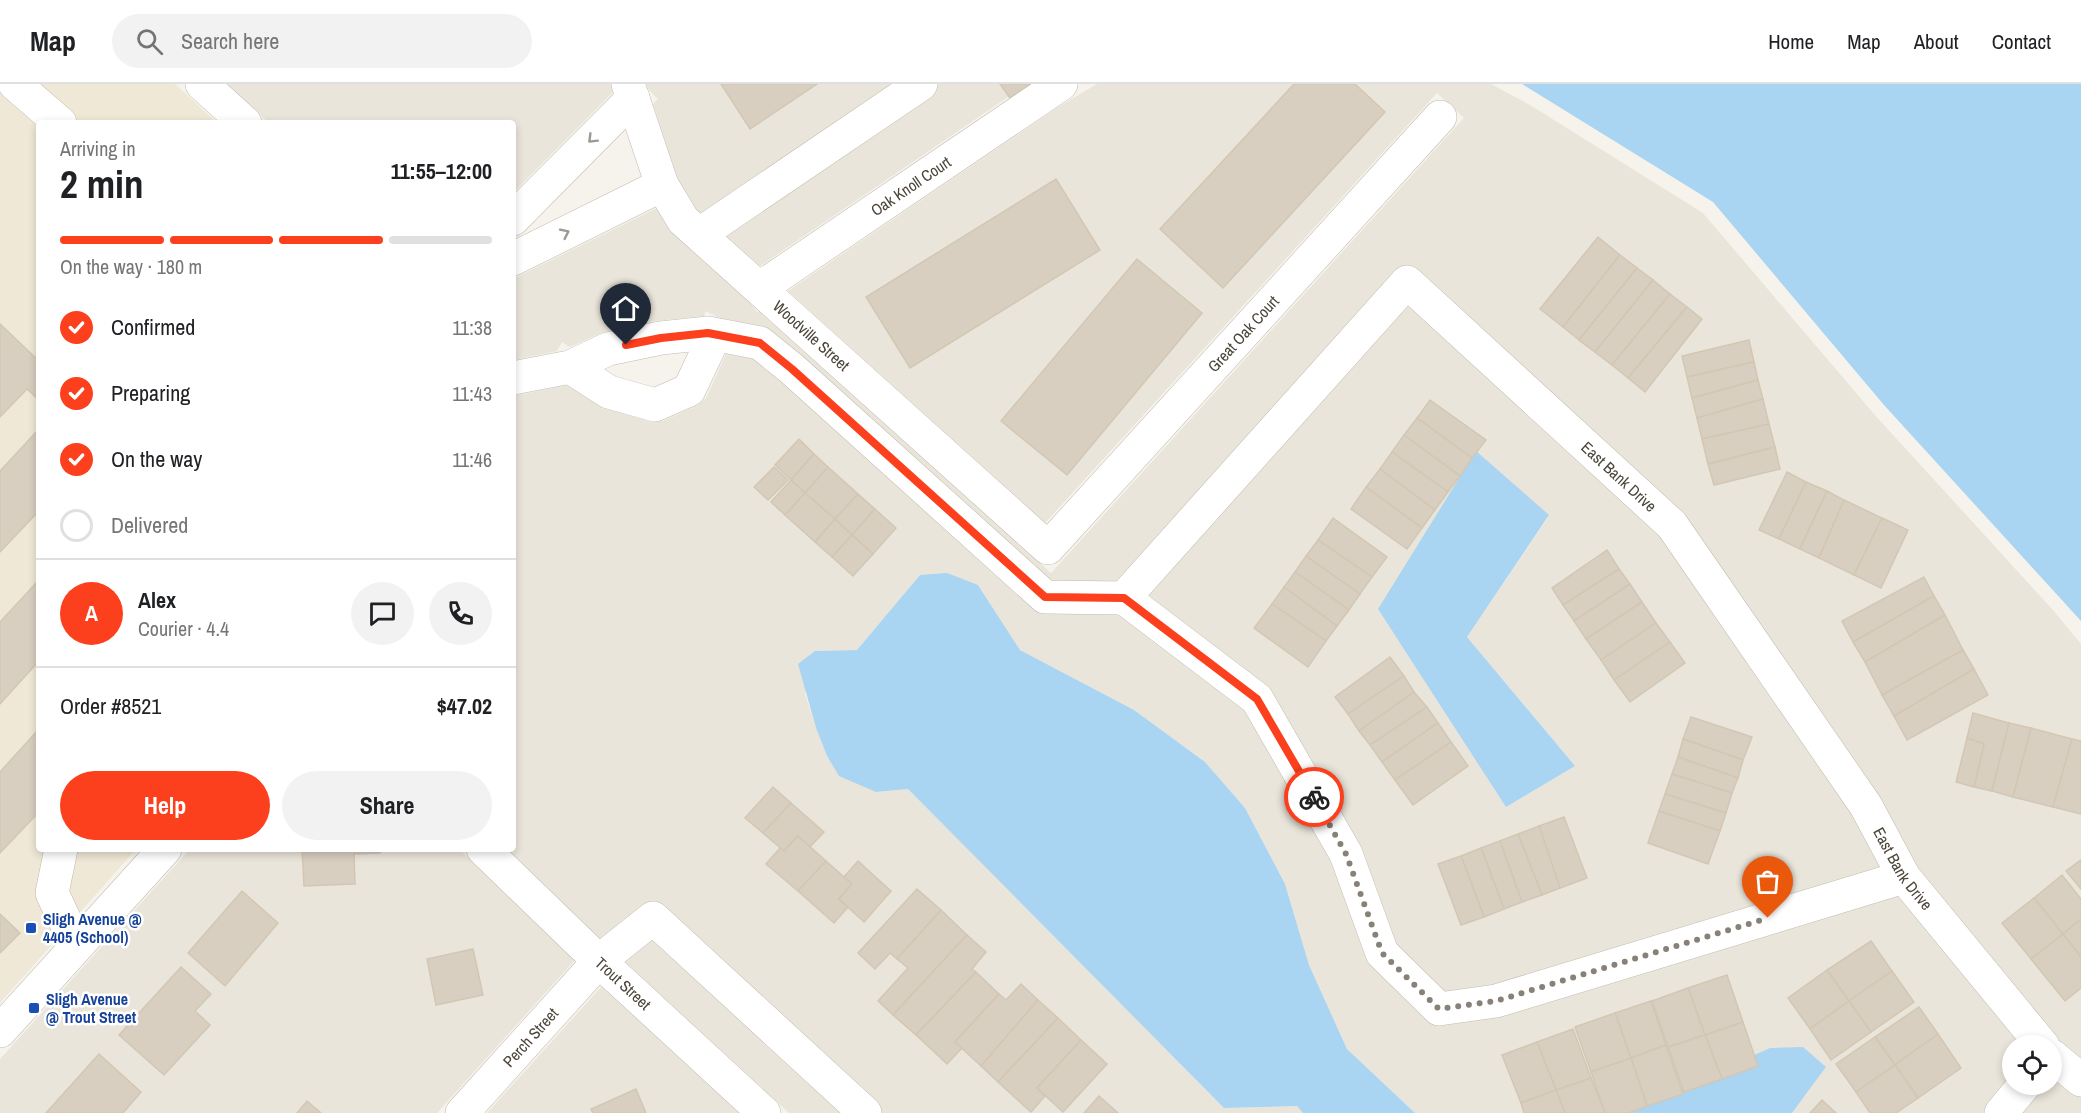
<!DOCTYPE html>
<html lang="en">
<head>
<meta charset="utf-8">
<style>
  body { margin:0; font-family:"Archivo Narrow",sans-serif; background:#f2f2f2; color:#202124; height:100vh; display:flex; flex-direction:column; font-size:22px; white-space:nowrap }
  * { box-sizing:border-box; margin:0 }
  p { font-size:20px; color:#757577 }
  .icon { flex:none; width:33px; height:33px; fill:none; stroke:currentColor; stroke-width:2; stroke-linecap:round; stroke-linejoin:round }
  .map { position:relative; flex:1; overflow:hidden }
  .panel { position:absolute; left:36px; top:36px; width:480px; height:732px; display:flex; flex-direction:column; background:#fff; border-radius:6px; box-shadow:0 3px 9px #0003 }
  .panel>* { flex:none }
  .buttons { position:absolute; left:2002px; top:951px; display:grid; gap:12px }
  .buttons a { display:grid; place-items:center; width:60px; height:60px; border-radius:50%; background:#fff; box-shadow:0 3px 9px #0003; font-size:30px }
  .pin { position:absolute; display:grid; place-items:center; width:51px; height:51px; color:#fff; margin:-62px -26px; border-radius:50% 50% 50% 0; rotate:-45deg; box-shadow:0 0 6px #0007 }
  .pin .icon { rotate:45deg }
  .courier { position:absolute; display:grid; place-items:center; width:60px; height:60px; margin:-30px; border:4px solid #fc3f1d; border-radius:50%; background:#fff; color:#222; box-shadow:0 2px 8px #0007 }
  .overview em { font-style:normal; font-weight:700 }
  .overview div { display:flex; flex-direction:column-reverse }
  .overview { display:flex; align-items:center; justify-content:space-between; height:102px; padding:0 24px }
  h1 { font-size:39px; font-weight:700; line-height:45px }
  .bar { display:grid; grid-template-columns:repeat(4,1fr); gap:9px 6px; align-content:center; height:72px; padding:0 24px }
  .bar i { height:8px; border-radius:4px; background:#e0e0e0 }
  .bar .selected { background:#fc3f1d }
  .bar p { grid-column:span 4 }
  .line { display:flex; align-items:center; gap:15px; padding:0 24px; border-top:2px solid #e0e0e0 }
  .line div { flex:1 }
  .round { display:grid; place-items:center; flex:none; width:63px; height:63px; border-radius:32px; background:#f2f2f2 }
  ol { padding:0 24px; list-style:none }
  li { display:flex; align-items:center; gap:18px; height:66px }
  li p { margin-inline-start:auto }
  li .icon { padding:6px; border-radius:50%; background:#fc3f1d; color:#fff; stroke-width:4 }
  li:last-child { color:#757577 }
  li i { width:33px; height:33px; border:3px solid #e0e0e0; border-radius:50% }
  .button { display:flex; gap:12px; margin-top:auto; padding:12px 24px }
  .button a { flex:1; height:69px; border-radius:36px; background:#fc3f1d; color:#fff; font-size:24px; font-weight:700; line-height:69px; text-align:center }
  .button a+a { background:#f2f2f2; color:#202124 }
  header { display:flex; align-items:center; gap:36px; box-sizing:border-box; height:84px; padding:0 30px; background:#fff; border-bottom:2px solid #e0e0e0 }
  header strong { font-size:28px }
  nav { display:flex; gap:33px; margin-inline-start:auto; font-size:21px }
  .search { width:420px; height:54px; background:#f2f2f2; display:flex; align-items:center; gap:15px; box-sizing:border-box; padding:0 21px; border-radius:33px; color:#757577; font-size:22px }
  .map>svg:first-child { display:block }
</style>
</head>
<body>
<header>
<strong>Map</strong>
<div class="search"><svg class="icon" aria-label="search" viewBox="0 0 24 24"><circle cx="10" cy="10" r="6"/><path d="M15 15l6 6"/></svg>Search here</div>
<nav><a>Home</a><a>Map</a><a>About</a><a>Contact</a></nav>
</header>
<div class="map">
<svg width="2081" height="1029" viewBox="0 0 2081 1029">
  <rect width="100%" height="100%" fill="#f6f3ec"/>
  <g fill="#eae5da" fill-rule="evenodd">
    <polygon points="226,0 611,0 613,8 513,109 513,39 269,39"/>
    <polygon points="646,0 1027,0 760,182 696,125 678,95 653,20 658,15 648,5"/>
    <path d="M1097,0H1491L1530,21L1703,129L1874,330L2052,525L2081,560V1029H1792L1826,983L1627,1029H1415L1347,965L1309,881L1285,800L1245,724L1205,678L1134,626L1020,566L978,501L920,491L857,566L815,567L805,610L816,644L827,672L876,708L908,705L1224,1024L1297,1022L1303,1029H789L611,865L507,765H513V312L568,301L606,324L651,338L663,337L698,321L706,314L726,270L754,275L756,241L719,234L706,227L704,232L656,237L603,248L570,263L562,258L557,267L513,276V195L657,124L747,215L757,228L760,227L1051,489L1464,34L1437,9L1045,439L788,207L1058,23ZM1549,432L1467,553L1575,682L1507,722L1378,525ZM2013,962H2052V1000H2013Z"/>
    <polygon points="190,765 459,765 575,876 437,1029 0,1029 0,975"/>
    <polygon points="602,902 740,1029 487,1029"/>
  </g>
  <polygon fill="#efe8d6" points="0,0 175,0 217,39 39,39 39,765 136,765 0,919"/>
  <g fill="#a9d4f2">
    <polygon points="1522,0 2081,0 2081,537 1884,321 1713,118"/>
    <polygon points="1476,367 1549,431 1467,553 1575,682 1506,723 1378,525"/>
    <polygon points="947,489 978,501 1020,566 1134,626 1205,678 1245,724 1285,800 1309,881 1347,965 1415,1029 1303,1029 1297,1022 1224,1024 908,705 876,708 839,692 827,672 816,644 798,580 815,567 857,566 920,491"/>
    <polygon points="1803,963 1826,983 1792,1029 1627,1029 1770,964"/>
  </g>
  <g fill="#d8cfc1" stroke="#d3c7b4" stroke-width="1.5">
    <polygon points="721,0 817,0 750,45"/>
    <polygon points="1000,0 1031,0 1010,14"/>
    <polygon points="1294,0 1355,0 1385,28 1223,204 1160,145"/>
    <polygon points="1056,95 1100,166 910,284 866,213"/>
    <polygon points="1598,153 1620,171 1563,243 1540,225"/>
    <polygon points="1620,171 1637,184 1579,256 1563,243"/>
    <polygon points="1137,175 1202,229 1067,391 1001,337"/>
    <polygon points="1637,184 1653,196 1595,268 1579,256"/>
    <polygon points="1653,196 1670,210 1612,281 1595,268"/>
    <polygon points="1670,210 1687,223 1628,294 1612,281"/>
    <polygon points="1687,223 1702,235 1645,308 1628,294"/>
    <polygon points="0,240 39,277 39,316 27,305 0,333"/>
    <polygon points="1749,256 1754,278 1687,293 1682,272"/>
    <polygon points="1754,278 1758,296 1692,314 1687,293"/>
    <polygon points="1758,296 1763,315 1697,334 1692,314"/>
    <polygon points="1763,315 1769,340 1702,355 1697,334"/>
    <polygon points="1430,316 1486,356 1472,374 1417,334"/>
    <polygon points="1417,334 1472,374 1460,392 1404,351"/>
    <polygon points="1769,340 1775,363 1708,380 1702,355"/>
    <polygon points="39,345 39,427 0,468 0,387"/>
    <polygon points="1404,351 1460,392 1448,408 1392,368"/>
    <polygon points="799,355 814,370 791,396 775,381"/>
    <polygon points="1775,363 1780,385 1714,401 1708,380"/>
    <polygon points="1392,368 1448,408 1435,426 1380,385"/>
    <polygon points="814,370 828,383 805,409 791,396"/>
    <polygon points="774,383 788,396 768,416 754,403"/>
    <polygon points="828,383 858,410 835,435 805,409"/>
    <polygon points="1380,385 1435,426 1422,444 1366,403"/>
    <polygon points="1787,388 1806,398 1779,455 1759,446"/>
    <polygon points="791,396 805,409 785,431 771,418"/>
    <polygon points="1806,398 1827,407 1800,465 1779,455"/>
    <polygon points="1366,403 1422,444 1407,465 1351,425"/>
    <polygon points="1827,407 1844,416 1819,474 1800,465"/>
    <polygon points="805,409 835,435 815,458 785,431"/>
    <polygon points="858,410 875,425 852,451 835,435"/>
    <polygon points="1844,416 1882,434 1854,491 1819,474"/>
    <polygon points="875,425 896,444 873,470 852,451"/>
    <polygon points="1333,434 1387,473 1372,493 1318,456"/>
    <polygon points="1882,434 1908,446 1881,504 1854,491"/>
    <polygon points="835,435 852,451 832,473 815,458"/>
    <polygon points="852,451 873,470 853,492 832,473"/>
    <polygon points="1318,456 1372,493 1360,510 1306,472"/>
    <polygon points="1607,466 1619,485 1563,521 1552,504"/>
    <polygon points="1306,472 1360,510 1349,526 1295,488"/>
    <polygon points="1619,485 1630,500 1574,537 1563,521"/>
    <polygon points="1295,488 1349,526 1337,542 1284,503"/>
    <polygon points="1924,493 1934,512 1853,558 1842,537"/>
    <polygon points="39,496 39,577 0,620 0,538"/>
    <polygon points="1630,500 1642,518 1586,555 1574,537"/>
    <polygon points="1284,503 1337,542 1326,557 1272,520"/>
    <polygon points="1934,512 1945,531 1865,578 1853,558"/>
    <polygon points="1642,518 1656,539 1601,576 1586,555"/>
    <polygon points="1272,520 1326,557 1308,583 1254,544"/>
    <polygon points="1945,531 1963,566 1882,611 1865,578"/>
    <polygon points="1656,539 1670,558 1614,596 1601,576"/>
    <polygon points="1670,558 1685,579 1630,618 1614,596"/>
    <polygon points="1963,566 1974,585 1894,632 1882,611"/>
    <polygon points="1390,573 1404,592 1348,630 1335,613"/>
    <polygon points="1974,585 1988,611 1907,656 1894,632"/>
    <polygon points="1404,592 1414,608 1359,647 1348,630"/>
    <polygon points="1414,608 1427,623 1370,661 1359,647"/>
    <polygon points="1427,623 1438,639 1382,678 1370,661"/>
    <polygon points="1973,629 2009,639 1992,707 1974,703 1984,660 1967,654"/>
    <polygon points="1691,633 1752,653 1743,676 1683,655"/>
    <polygon points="1438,639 1451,658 1395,696 1382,678"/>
    <polygon points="2009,639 2031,644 2013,713 1992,707"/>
    <polygon points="2031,644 2072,655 2053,723 2013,713"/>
    <polygon points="39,645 39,728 0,769 0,688"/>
    <polygon points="1967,654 1984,660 1974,703 1956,698"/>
    <polygon points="1683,655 1743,676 1738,694 1678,673"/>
    <polygon points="2072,655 2081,657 2081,730 2053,723"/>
    <polygon points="1451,658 1468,682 1413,721 1395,696"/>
    <polygon points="1678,673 1738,694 1732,709 1672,690"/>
    <polygon points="1672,690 1732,709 1726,729 1665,710"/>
    <polygon points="773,703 791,719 763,749 745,734"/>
    <polygon points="1665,710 1726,729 1720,747 1659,727"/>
    <polygon points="791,719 824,748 810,763 798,752 784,767 763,749"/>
    <polygon points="1659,727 1720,747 1708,780 1648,759"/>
    <polygon points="1564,733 1587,794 1560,804 1539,742"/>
    <polygon points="1539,742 1560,804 1542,811 1518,750"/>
    <polygon points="1518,750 1542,811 1522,818 1500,757"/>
    <polygon points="798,752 826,777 798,807 766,780 780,764 784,767"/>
    <polygon points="1500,757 1522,818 1504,825 1481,764"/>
    <polygon points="1481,764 1504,825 1484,833 1461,772"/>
    <polygon points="302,765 380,765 380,769 354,770 355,800 304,802"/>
    <polygon points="1461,772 1484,833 1461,841 1438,780"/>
    <polygon points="2081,776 2081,805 2066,787"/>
    <polygon points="826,777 852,800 839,815 848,823 834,839 798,807"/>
    <polygon points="858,777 891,807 864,838 839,815 852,800 844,793"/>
    <polygon points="2062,791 2081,815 2081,835 2063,850 2034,814"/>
    <polygon points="917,805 941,826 897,875 890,869 875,885 858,869"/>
    <polygon points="242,807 278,839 225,902 188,869"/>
    <polygon points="2034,814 2063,850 2031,875 2002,839"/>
    <polygon points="941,826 967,851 893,931 878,917 908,884 897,875"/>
    <polygon points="0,830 20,849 0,869"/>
    <polygon points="2081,835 2081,873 2063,850"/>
    <polygon points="2063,850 2081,873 2081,904 2065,917 2031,875"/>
    <polygon points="967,851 986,868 972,885 976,888 916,951 893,931"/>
    <polygon points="1871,857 1892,887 1849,917 1827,886"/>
    <polygon points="473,865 483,911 436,921 427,875"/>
    <polygon points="181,883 211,910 195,927 210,941 164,991 119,951"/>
    <polygon points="1827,886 1849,917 1810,945 1788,914"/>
    <polygon points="1892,887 1914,918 1871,948 1849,917"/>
    <polygon points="976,888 999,910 955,958 962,964 947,980 916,951"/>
    <polygon points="1727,891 1743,938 1705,951 1688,904"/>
    <polygon points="1021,900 1038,916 981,982 955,958 999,910 1006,916"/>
    <polygon points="1688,904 1705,951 1668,963 1652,917"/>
    <polygon points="1038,916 1058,934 998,998 981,982"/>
    <polygon points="1651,917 1666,961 1631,974 1615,929"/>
    <polygon points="1849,917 1871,948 1831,976 1810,945"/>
    <polygon points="1919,923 1938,950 1895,981 1875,953"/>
    <polygon points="1615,929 1631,974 1591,988 1575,943"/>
    <polygon points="1058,934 1081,956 1037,1004 1045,1012 1031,1028 998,998"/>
    <polygon points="1743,938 1758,982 1722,995 1705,951"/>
    <polygon points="1573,945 1591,994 1556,1006 1537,958"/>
    <polygon points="1938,950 1961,984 1918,1014 1895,981"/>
    <polygon points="1705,951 1722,995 1684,1008 1668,963"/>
    <polygon points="1875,953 1895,981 1856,1008 1836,980"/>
    <polygon points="1081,956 1107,980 1063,1028 1037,1004"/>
    <polygon points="1537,958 1556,1006 1521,1019 1502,971"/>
    <polygon points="1666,961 1683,1010 1647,1022 1631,974"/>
    <polygon points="99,970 141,1008 123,1029 46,1029"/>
    <polygon points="1631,974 1647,1022 1629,1029 1605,1029 1591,988"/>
    <polygon points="1895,981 1918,1014 1896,1029 1870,1029 1856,1008"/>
    <polygon points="1591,994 1605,1029 1565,1029 1556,1006"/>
    <polygon points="636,1005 646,1029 593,1029 591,1025"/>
    <polygon points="1556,1006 1565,1029 1524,1029 1521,1019"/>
    <polygon points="1099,1012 1118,1029 1084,1029"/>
    <polygon points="1822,1016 1836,1029 1810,1029"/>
    <polygon points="307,1017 321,1029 297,1029"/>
  </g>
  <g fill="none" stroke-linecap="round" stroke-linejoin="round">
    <defs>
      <g id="minor">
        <polyline points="15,0 60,39"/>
        <polyline points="202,0 245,39"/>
        <path id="s1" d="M628,0L662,101L683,136L1048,464L1440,33"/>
        <polyline points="513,135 633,14"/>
        <polyline points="700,150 921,0"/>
        <polyline points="513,175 662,101"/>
        <path id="s2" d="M760,204L1061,0"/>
        <polyline points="570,283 609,308 655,321 689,306 715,251"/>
        <polyline points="513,294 570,283 608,265 661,254 708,249 760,259 792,285 1045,513 1124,514"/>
        <path id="s3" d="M1124,514L1407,198L1672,441L1866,722L1904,793L2043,962"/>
        <polyline points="1124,514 1257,615 1346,770 1382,869 1439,925 1496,917 1904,793"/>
        <polyline points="61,765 52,809 77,862"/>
        <path id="s4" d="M483,765L599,877L764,1029"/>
        <polyline points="0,947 165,765"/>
        <polyline points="2052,972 2081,996"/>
        <path id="s5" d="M462,1029L599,877L653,834L865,1029"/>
        <polyline points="2001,1029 2025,1000"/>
      </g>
    </defs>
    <use href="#minor" stroke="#c2bbae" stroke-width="34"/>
    <use href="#minor" stroke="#fff" stroke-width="33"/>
  </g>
  <defs><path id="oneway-chevron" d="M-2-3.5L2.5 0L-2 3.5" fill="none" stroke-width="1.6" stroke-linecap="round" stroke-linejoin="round" transform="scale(1.5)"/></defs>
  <g stroke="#9c9892">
    <use href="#oneway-chevron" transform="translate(592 55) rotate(135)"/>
    <use href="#oneway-chevron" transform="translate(565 149) rotate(-26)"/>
  </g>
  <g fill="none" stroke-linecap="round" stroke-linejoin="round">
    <polyline stroke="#878178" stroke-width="6" stroke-dasharray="0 10.8" points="1314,713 1346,770 1382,869 1439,925 1496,917 1768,834"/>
    <polyline stroke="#fc3f1d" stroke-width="8" points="626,261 661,254 708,249 760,259 792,285 1045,513 1124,514 1257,615 1314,713"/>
  </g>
  <g fill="#1a4fb4" stroke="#fff" stroke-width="2">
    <rect x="25" y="838" width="12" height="12" rx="3"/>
    <rect x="28" y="918" width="12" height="12" rx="3"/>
  </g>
  <g text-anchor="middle" stroke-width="5" stroke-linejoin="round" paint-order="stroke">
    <g font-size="16" fill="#4b4439" stroke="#fff">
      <text dy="6" stroke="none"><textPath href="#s2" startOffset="182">Oak Knoll Court</textPath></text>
      <text dy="6" stroke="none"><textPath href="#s1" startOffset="928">Great Oak Court</textPath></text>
      <text dy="6" stroke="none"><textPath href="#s1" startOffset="320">Woodville Street</textPath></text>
      <text dy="6" stroke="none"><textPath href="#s3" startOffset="712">East Bank Drive</textPath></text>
      <text dy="6" stroke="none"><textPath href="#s3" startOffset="1198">East Bank Drive</textPath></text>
      <text dy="6" stroke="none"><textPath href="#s4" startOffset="194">Trout Street</textPath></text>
      <text dy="6" stroke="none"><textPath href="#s5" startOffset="102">Perch Street</textPath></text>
    </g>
    <g font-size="16" font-weight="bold" fill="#164399" stroke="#fff" text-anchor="start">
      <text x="43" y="841">Sligh Avenue @<tspan x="43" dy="18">4405 (School)</tspan></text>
      <text x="46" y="921">Sligh Avenue<tspan x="46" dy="18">@ Trout Street</tspan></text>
    </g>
  </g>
</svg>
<div class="buttons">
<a><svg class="icon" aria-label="locate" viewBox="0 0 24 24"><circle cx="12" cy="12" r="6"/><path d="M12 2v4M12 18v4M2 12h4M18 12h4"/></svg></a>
</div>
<div class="pin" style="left:1768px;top:834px;background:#ea580c"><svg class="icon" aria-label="bag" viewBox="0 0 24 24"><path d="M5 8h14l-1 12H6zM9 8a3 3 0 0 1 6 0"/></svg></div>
<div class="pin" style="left:626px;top:261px;background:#1f2937"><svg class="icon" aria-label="home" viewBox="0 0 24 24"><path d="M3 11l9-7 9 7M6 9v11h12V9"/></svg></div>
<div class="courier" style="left:1314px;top:713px"><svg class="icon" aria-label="bike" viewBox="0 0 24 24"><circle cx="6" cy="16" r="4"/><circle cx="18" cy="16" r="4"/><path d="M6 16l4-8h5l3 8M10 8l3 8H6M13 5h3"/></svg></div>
<section class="panel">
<div class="overview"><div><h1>2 min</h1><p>Arriving in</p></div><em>11:55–12:00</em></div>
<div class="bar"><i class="selected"></i><i class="selected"></i><i class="selected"></i><i></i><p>On the way · 180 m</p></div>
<ol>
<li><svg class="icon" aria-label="check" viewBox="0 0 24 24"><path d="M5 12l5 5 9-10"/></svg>Confirmed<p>11:38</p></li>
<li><svg class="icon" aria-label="check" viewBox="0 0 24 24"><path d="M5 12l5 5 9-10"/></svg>Preparing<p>11:43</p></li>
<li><svg class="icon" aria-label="check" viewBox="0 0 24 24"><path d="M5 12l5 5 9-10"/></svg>On the way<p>11:46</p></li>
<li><i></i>Delivered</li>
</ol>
<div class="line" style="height:108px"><b class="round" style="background:#fc3f1d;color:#fff">A</b><div><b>Alex</b><p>Courier · 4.4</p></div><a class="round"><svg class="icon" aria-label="chat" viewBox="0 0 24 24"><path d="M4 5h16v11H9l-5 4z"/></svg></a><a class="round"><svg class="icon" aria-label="phone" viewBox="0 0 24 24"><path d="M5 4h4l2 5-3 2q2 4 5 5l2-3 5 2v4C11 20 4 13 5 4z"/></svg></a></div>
<div class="line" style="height:78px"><div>Order #8521</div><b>$47.02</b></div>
<div class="button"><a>Help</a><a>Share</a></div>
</section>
</div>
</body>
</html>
